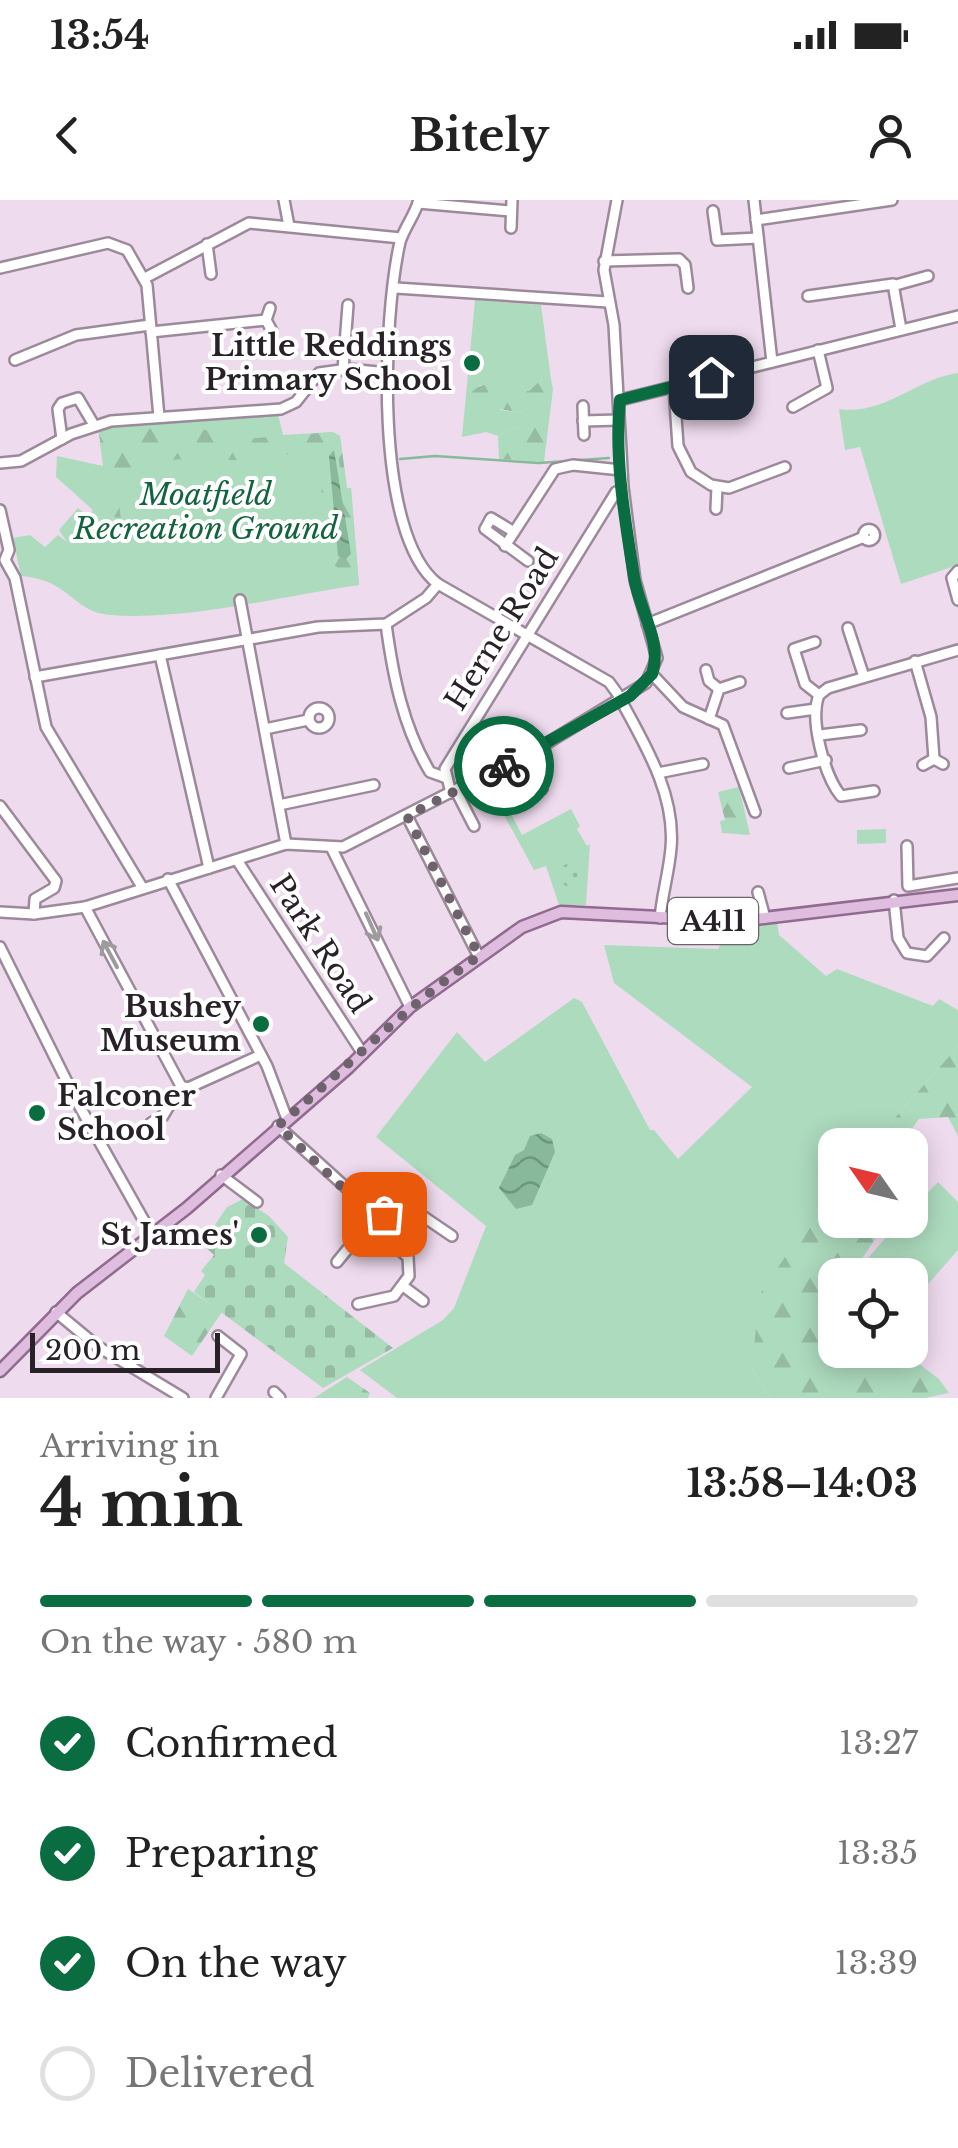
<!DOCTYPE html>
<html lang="en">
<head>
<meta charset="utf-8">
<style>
  body { margin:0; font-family:"Libre Baskerville",serif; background:#f6f6f6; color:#222; height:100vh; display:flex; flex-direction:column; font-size:38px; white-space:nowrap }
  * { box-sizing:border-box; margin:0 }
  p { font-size:32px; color:#767676 }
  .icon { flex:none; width:55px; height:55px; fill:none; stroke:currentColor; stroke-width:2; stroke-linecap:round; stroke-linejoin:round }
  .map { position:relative; height:1198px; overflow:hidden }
  .sheet { display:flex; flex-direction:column; background:#fff; flex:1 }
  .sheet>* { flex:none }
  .needle { width:65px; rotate:304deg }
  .fabs { position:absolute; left:818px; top:928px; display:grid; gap:20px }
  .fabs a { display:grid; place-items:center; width:110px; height:110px; border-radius:20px; background:#fff; box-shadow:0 5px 25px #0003; font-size:50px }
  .scale { position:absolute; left:30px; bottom:25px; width:190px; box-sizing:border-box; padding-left:10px; border:5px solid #282127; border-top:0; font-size:28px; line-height:35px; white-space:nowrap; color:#282127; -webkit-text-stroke:8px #fff; paint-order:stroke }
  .pin { position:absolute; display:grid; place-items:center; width:85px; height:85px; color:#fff; margin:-42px; border-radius:20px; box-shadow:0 5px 15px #0006 }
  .courier { position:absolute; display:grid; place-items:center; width:100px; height:100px; margin:-50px; border:8px solid #0a6c41; border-radius:50%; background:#fff; color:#222; box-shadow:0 2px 12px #0007 }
  .summary em { font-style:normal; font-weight:700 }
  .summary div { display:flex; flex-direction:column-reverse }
  .summary { display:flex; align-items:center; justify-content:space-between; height:170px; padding:0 40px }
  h1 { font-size:65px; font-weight:700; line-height:75px }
  .bar { display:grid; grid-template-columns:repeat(4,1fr); gap:15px 10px; align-content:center; height:120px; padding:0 40px }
  .bar i { height:12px; border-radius:8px; background:#e0e0e0 }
  .bar .active { background:#0a6c41 }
  .bar p { grid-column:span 4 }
  ol { padding:0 40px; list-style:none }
  li { display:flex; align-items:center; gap:30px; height:110px }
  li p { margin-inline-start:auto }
  li .icon { padding:10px; border-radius:50%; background:#0a6c41; color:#fff; stroke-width:4 }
  li:last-child { color:#767676 }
  li i { width:55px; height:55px; border:5px solid #e0e0e0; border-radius:50% }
  .status { display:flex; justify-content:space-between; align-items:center; height:70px; padding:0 50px; background:#fff; direction:ltr }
  .status svg { height:28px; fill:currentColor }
  header { display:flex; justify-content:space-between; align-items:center; height:130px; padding:0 40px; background:#fff; font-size:45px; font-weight:700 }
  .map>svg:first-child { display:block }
</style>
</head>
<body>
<div class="status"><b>13:54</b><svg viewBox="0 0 49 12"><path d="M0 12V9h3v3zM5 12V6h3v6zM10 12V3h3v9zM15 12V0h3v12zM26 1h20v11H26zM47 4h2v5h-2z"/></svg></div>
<header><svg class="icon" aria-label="back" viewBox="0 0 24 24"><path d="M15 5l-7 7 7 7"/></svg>Bitely<svg class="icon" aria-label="person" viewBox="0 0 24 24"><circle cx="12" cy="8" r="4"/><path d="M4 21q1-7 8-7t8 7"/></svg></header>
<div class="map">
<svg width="958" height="1198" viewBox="0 0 958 1198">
  <defs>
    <pattern id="forest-firs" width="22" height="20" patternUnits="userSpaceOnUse" patternTransform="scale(2.5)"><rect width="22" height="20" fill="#addbbe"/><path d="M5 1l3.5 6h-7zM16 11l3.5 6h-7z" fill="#95bca3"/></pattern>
    <pattern id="cemetery-stones" width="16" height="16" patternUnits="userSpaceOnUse" patternTransform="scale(2.5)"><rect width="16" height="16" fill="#addbbe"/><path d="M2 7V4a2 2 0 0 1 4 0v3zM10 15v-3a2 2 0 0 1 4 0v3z" fill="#95bca3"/></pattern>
    <pattern id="garden-dots" width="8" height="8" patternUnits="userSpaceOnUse" patternTransform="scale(2.5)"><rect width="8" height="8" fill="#addbbe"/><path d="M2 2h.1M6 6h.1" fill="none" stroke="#95bca3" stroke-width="1.8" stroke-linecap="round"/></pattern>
    <pattern id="water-waves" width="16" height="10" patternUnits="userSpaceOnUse" patternTransform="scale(2.5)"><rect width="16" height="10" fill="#87b99a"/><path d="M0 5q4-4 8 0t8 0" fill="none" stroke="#6e967e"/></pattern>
  </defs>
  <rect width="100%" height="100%" fill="#efdbee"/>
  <g fill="#addbbe">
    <polygon points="475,100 541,105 551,179 542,179 529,191 479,185 500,210 525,213 523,224 498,236 486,232 462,237"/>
    <path d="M958,173V365L901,384L860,247L845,250L839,209C884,216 917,178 958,173Z"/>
    <path d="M259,213L265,218L278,214L283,235L333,232L340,236L347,288H351L359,385C282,396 188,421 111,415C72,412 71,380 21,376L13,338L30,335L45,347L58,335L67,342L59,330L78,308L88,317L93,310L56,277L57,256L103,266L98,228L110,225Z"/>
    <polygon points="493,578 522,635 571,609 580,626 577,629 587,646 590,644 586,705 559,705 546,666 534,670 486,582"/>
    <polygon points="886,629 886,643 857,644 857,630"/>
    <polygon points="777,722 779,735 826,776 837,769 933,806 939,799 958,810 958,846 871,945 835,945 835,984 822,998 752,1169 771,1198 397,1198 360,1170 443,1120 454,1108 486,1026 376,937 457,832 485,862 574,798 582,802 650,930 654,930 678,959 752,887 614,783 604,745 718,749 729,728"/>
    <polygon points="938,982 958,1002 958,1050 913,1101 910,1075 886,1075 868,1058 901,1020 910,1020 910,1011"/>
  </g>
  <g fill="url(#forest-firs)" fill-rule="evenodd">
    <path d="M542,179H551L553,189L544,262L499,259L498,236L523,224L524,213L479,206L470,194C484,176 511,186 529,191Z"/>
    <path d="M193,225L230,240L333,232L340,236L347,288H351L359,385L344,387L339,369L325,358L320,262C301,245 274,259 252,260C213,262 142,248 117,285L123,337L117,357L99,233ZM334,250L338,254L344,297L340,308L349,357L338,356L329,256Z"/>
    <polygon points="739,587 750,635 722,633 720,621 725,620 718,592"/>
    <polygon points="958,846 958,936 948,917 919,919 900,945 871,945"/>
    <polygon points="835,984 835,1020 888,1020 859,1063 862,1075 835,1075 835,1150 901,1150 939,1179 949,1193 925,1198 771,1198 752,1169 759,1095"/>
    <polygon points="188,1089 222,1112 192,1156 164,1136"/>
    <polygon points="347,1177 370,1193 368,1198 314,1198"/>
  </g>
  <polygon fill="url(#cemetery-stones)" points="243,999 269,1016 288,1037 284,1063 393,1148 323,1188 194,1092 205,1075 201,1071 214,1055 202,1044 227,1007"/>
  <circle fill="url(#garden-dots)" cx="571" cy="675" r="12"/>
  <g fill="url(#water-waves)">
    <polygon points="334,250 351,354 346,359 338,356 329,256"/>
    <polygon points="541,933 552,939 555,952 532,1005 516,1009 499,988 515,955 524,950 530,936"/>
  </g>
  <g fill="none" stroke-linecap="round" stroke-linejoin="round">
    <polyline stroke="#87b99a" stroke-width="2.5" points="400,259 435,256 539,263 609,258"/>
    <defs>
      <g id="minor">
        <polyline points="284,0 289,26"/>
        <path d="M419,0C415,15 404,28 400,42C383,117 373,334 438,384"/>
        <polyline points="754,0 772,162"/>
        <polyline points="418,3 511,11"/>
        <polyline points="713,11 717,40 758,38"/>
        <polyline points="756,20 892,0"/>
        <polyline points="511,28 512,0"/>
        <polyline points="207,44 211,74"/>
        <polyline points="604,61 679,59 685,65 688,88"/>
        <polyline points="0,68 108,43 127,50 147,85 159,217"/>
        <polyline points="145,78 249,23 401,38"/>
        <polyline points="896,85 928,76"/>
        <polyline points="396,88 608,102"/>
        <polyline points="808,96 893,84 901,129"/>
        <polyline points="270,108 266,120 272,131"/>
        <polyline points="151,132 266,120"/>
        <polyline points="15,160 76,135 150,125"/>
        <polyline points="343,170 348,105"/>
        <polyline points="674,187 678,246 691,272 711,285 729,288 785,267"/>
        <polyline points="620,200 958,116"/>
        <polyline points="583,206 584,235"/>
        <polyline points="793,207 827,188 818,150"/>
        <polyline points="583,221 619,220"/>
        <polyline points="62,239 58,209 62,203 78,198 94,225"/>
        <polyline points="0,263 21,261 71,234 111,221 281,209 296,202 319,173 348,169 388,173"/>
        <polyline points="716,309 717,287"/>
        <polyline points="0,310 9,350 5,360 15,378 46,527 142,687"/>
        <circle cx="869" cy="335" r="5.5"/>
        <polyline points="514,332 491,318 485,329 528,361"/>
        <polyline points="505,346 555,269 573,265 621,270"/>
        <polyline points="958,371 952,378 958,400"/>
        <polyline points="240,400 286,644"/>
        <path d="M386,424C393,476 403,527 430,572L444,577"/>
        <polyline points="647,424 864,337"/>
        <polyline points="848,428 864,477"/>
        <polyline points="815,442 794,449 805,484 819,495"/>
        <polyline points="160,455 209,668"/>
        <polyline points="915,461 931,517 934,559"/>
        <polyline points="706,470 709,481 719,489"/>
        <polyline points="652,474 683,507 723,525 755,612"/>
        <path d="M35,477L318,427L386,424L426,398L438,384L609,482L617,493C642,540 676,592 671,648C669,672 662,695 660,718"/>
        <circle cx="319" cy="518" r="10"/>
        <polyline points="787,513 816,509"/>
        <polyline points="709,519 719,489 740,482"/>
        <polyline points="265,529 308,520"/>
        <polyline points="820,535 861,530"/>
        <polyline points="524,555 542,589"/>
        <polyline points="923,565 934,559 943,564"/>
        <polyline points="789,568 826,560"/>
        <polyline points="658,573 703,564"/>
        <polyline points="456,591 474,626"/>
        <path d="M874,591L841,596C825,577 809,520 819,495L828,488L958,450"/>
        <polyline points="451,593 445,569 616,292"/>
        <polyline points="279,605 374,585"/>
        <polyline points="0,606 56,681 54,688 35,699 34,714"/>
        <polyline points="407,616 479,757"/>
        <polyline points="907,646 908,686 958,678"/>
        <polyline points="332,649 410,807"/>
        <polyline points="237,660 363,854"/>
        <polyline points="168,679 267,866 287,919"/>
        <polyline points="758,692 765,718"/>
        <polyline points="894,700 898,738 907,753 927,756 944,738"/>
        <polyline points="85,707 181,886 188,888 261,855"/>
        <polyline points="0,712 34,714 85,707 286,644 343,647 549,542 646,483 657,458 635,380 623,287 614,125 604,70 617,0"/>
        <polyline points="0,747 76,900 152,1035"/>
        <polyline points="151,923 163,916 181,886"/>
        <polyline points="278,926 362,1002 368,1024 408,1057 409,1076 394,1096 358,1104"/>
        <polyline points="221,975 257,1002"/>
        <polyline points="365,1009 387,1014 399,1000 452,1036"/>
        <polyline points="337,1062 368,1024"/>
        <polyline points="403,1086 423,1101"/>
        <polyline points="56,1112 97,1146 183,1198"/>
        <polyline points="274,1192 280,1198"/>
        <polyline points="216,1198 241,1154 218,1136"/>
      </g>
      <polyline id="major" points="0,1171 77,1093 187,1008 349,867 410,807 522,727 561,712 738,721 958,695"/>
    </defs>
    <use href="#minor" stroke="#9c8a9b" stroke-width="14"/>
    <use href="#major" stroke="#916a90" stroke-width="15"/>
    <use href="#minor" stroke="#fff" stroke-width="9"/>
    <use href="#major" stroke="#dfbddf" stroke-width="10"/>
  </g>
  <defs><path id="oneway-shaft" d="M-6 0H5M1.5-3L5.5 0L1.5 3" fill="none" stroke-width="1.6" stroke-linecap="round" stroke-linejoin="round" transform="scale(2.5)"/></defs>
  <g stroke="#9e9b9e">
    <use href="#oneway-shaft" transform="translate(372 727) rotate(66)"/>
    <use href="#oneway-shaft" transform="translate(110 754) rotate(-118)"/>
  </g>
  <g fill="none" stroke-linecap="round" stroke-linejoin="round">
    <path stroke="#6e626d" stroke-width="10" stroke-dasharray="0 18" d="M384,1014L365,1009L278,926C345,869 406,806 479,756L407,616L504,566"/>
    <path stroke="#0a6c41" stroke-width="12" d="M504,566L630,496L652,474C663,442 639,410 634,377C625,320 614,258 620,200L711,177"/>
  </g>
  <g fill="#0a6c41" stroke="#fff" stroke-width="4">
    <circle cx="472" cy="163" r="10"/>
    <circle cx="261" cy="824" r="10"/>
    <circle cx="37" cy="913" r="10"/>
    <circle cx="259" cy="1035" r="10"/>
  </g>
  <g text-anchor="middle" stroke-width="8" stroke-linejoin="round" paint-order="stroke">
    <rect fill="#fff" stroke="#686468" stroke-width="2.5" x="668" y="698" width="90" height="46" rx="8"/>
    <g font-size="28" font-weight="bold" fill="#282127">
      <text x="713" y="731">A411</text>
    </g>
    <g font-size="30" font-weight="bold" fill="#282127" stroke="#fff" text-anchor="end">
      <text x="452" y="156">Little Reddings<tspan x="452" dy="34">Primary School</tspan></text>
      <text x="241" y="817">Bushey<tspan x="241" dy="34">Museum</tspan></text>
      <text x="57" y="906" text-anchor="start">Falconer<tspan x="57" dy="34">School</tspan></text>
      <text x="239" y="1045">St James'</text>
    </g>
    <g font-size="30" font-style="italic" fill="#12643e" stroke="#fff">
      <text x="206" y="305">Moatfield<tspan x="206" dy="34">Recreation Ground</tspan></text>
    </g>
    <g font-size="30" fill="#282127" stroke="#fff">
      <text transform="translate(502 429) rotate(-58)" y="10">Herne Road</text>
      <text transform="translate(320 744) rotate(57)" y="10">Park Road</text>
    </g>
  </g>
</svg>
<div class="fabs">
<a><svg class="needle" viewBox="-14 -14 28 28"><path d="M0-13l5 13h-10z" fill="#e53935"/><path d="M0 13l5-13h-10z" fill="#767676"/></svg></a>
<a><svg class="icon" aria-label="locate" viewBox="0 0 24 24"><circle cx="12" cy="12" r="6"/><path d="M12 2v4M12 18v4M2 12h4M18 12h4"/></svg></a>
</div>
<div class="scale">200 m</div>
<div class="pin" style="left:384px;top:1014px;background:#ea580c"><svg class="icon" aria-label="bag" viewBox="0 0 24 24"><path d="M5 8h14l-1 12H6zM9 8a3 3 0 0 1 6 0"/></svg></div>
<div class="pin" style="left:711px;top:177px;background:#1f2937"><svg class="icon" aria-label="home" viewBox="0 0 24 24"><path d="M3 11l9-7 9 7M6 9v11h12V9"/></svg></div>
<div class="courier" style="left:504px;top:566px"><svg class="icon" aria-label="bike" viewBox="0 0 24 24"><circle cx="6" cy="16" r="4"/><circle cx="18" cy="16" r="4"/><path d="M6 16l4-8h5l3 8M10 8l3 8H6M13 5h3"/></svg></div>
</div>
<section class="sheet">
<div class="summary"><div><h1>4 min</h1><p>Arriving in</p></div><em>13:58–14:03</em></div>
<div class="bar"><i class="active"></i><i class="active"></i><i class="active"></i><i></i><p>On the way · 580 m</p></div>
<ol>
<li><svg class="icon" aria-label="check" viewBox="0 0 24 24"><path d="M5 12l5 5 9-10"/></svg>Confirmed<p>13:27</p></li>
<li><svg class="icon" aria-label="check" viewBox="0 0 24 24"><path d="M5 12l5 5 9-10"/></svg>Preparing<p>13:35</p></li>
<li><svg class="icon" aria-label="check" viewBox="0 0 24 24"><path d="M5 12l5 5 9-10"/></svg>On the way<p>13:39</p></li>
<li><i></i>Delivered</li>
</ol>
</section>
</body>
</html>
